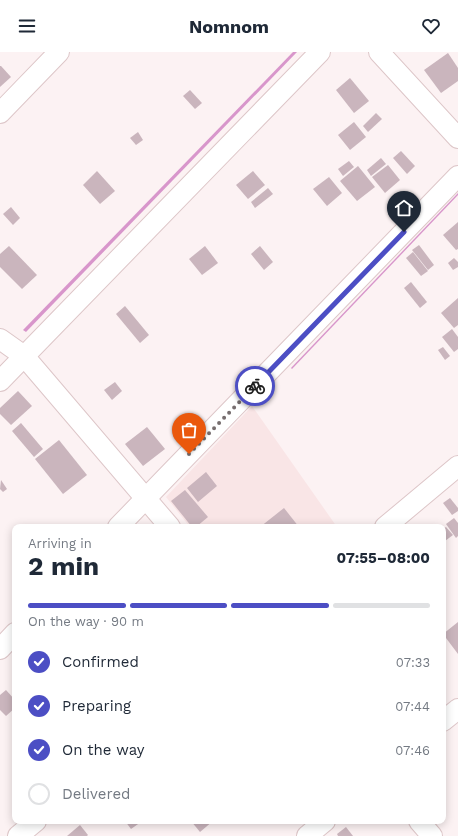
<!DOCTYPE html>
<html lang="en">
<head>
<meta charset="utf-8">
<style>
  body { margin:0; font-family:"Work Sans",sans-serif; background:#f6f6f7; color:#1f2937; height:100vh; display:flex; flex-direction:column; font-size:15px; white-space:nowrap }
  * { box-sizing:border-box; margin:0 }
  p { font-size:13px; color:#747a83 }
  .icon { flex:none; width:22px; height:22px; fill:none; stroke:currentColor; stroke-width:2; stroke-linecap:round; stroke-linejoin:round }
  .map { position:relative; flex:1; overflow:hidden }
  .sheet { position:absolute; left:12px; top:472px; width:434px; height:300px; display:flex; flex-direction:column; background:#fff; border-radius:8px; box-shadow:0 2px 10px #0003 }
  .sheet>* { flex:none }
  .pin { position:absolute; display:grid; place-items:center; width:34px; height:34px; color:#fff; margin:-41px -17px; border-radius:50% 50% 50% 0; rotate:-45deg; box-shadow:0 0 4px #0007 }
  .pin .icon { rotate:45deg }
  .courier { position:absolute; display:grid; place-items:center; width:40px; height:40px; margin:-20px; border:3px solid #4c4ec4; border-radius:50%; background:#fff; color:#222; box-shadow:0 1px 5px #0007 }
  .head em { font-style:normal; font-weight:700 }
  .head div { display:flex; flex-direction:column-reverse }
  .head { display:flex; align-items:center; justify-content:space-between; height:68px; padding:0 16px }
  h1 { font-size:26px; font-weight:700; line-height:30px }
  .bar { display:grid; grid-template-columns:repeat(4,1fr); gap:6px 4px; align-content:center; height:48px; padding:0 16px }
  .bar i { height:5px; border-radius:3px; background:#e0e1e3 }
  .bar .on { background:#4c4ec4 }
  .bar p { grid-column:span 4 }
  ol { padding:0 16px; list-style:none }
  li { display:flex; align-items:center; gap:12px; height:44px }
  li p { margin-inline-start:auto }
  li .icon { padding:4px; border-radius:50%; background:#4c4ec4; color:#fff; stroke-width:4 }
  li:last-child { color:#747a83 }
  li i { width:22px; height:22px; border:2px solid #e0e1e3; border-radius:50% }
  header { display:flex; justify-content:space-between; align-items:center; height:52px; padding:0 16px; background:#fff; font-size:18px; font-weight:700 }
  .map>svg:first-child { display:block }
</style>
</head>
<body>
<header><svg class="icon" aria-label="menu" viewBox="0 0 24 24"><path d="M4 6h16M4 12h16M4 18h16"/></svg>Nomnom<svg class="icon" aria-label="heart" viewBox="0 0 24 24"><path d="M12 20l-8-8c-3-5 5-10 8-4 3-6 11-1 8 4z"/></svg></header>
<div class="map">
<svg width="458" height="784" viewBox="0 0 458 784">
  <rect width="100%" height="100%" fill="#fcf2f3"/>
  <polygon fill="#f9e5e6" points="252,354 337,475 190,475 166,445"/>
  <g fill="#d896cb">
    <polygon points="293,0 297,0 26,280 23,278"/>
    <polygon points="458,141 458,143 292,317 291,316"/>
  </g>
  <g fill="#cab5bd">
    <polygon points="448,1 458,16 458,29 441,41 424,18"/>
    <polygon points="0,14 1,14 11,25 0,35"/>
    <polygon points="350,26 369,49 354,61 336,38"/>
    <polygon points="190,38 202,51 195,57 183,44"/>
    <polygon points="376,61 382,67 368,80 363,74"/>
    <polygon points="354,70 366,85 350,98 338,83"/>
    <polygon points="138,80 143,88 136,93 130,86"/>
    <polygon points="401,99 415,114 407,122 393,106"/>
    <polygon points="381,106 386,112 371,124 367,118"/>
    <polygon points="349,109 354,115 343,124 338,117"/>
    <polygon points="388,113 400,128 385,141 372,125"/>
    <polygon points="358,114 375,135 357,149 340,129"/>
    <polygon points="97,119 115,139 100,152 83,133"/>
    <polygon points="253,119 265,133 248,147 236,133"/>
    <polygon points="329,125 342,141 327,154 313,137"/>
    <polygon points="268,136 273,142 255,156 251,150"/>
    <polygon points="11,155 20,166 13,173 3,162"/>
    <polygon points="458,170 458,197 456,198 443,183"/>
    <polygon points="419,193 434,213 428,218 412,198"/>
    <polygon points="9,194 37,223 22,237 0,215 0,202"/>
    <polygon points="205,194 218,211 202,223 189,207"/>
    <polygon points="260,194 273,210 264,218 251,202"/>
    <polygon points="413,200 428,219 421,224 406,206"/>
    <polygon points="454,206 458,210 458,215 453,218 448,211"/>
    <polygon points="411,230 427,250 420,256 404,236"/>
    <polygon points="458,246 458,273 454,276 441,261"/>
    <polygon points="125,254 149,283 140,291 116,262"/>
    <polygon points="452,277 458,285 458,297 454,300 442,285"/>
    <polygon points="443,295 450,304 445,308 438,298"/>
    <polygon points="115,330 122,339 112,348 104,338"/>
    <polygon points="18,339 32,354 11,373 0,362 0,356"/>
    <polygon points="21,371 43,397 34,405 12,379"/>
    <polygon points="147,375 165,397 143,414 125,392"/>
    <polygon points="59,388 87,423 63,442 35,407"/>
    <polygon points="206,420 217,434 198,450 187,436"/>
    <polygon points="1,428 7,437 3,440 0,437"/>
    <polygon points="185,438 208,465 196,475 192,475 171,449"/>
    <polygon points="450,446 458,456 458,459 452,463 443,451"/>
    <polygon points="284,456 299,475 260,475"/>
    <polygon points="454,466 458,471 458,484 456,486 446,472"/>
    <polygon points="446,475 453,483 445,489 443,486 443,477"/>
    <polygon points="458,570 458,602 443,582"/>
    <polygon points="6,638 15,648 15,656 6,664 0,658 0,643"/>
    <polygon points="125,769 140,769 141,770 131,777"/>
    <polygon points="191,769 213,769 200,780"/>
    <polygon points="80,773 88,783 87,784 67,784"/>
    <polygon points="346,775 353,784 338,784 337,782"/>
  </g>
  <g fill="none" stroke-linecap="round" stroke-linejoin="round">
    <defs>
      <g id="minor">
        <polyline points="379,0 458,86"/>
        <polyline points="0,61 59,0"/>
        <polyline points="0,287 24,304 170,475"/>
        <polyline points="0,329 320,0"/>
        <polyline points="118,475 458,124"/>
        <polyline points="385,475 458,414"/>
        <polyline points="0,597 15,581"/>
        <polyline points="443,669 458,657"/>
        <polyline points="419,769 432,784"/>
        <polyline points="18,784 36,769"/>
        <polyline points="307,784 325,769"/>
      </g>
    </defs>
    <use href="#minor" stroke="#ddc6c8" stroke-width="22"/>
    <use href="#minor" stroke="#fff" stroke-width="20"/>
  </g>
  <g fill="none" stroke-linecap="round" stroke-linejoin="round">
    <polyline stroke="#776e6f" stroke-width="4" stroke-dasharray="0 7.2" points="189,402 255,334"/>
    <polyline stroke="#4c4ec4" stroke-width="5" points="255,334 404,180"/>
  </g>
</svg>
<div class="pin" style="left:189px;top:402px;background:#ea580c"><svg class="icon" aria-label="bag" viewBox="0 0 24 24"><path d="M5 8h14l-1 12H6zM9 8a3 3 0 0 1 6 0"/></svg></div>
<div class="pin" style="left:404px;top:180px;background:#1f2937"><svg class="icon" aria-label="home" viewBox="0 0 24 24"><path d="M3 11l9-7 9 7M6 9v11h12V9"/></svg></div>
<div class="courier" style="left:255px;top:334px"><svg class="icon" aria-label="bike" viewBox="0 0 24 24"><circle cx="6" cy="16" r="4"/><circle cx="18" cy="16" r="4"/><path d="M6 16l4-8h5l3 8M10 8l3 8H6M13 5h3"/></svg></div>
<section class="sheet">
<div class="head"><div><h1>2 min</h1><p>Arriving in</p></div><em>07:55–08:00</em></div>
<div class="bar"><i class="on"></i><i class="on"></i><i class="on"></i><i></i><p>On the way · 90 m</p></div>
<ol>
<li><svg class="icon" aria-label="check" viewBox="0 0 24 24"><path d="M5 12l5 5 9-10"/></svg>Confirmed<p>07:33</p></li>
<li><svg class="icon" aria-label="check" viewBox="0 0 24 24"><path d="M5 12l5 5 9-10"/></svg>Preparing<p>07:44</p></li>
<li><svg class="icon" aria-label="check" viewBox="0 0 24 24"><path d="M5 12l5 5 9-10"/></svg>On the way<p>07:46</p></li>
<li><i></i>Delivered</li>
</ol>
</section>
</div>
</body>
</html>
